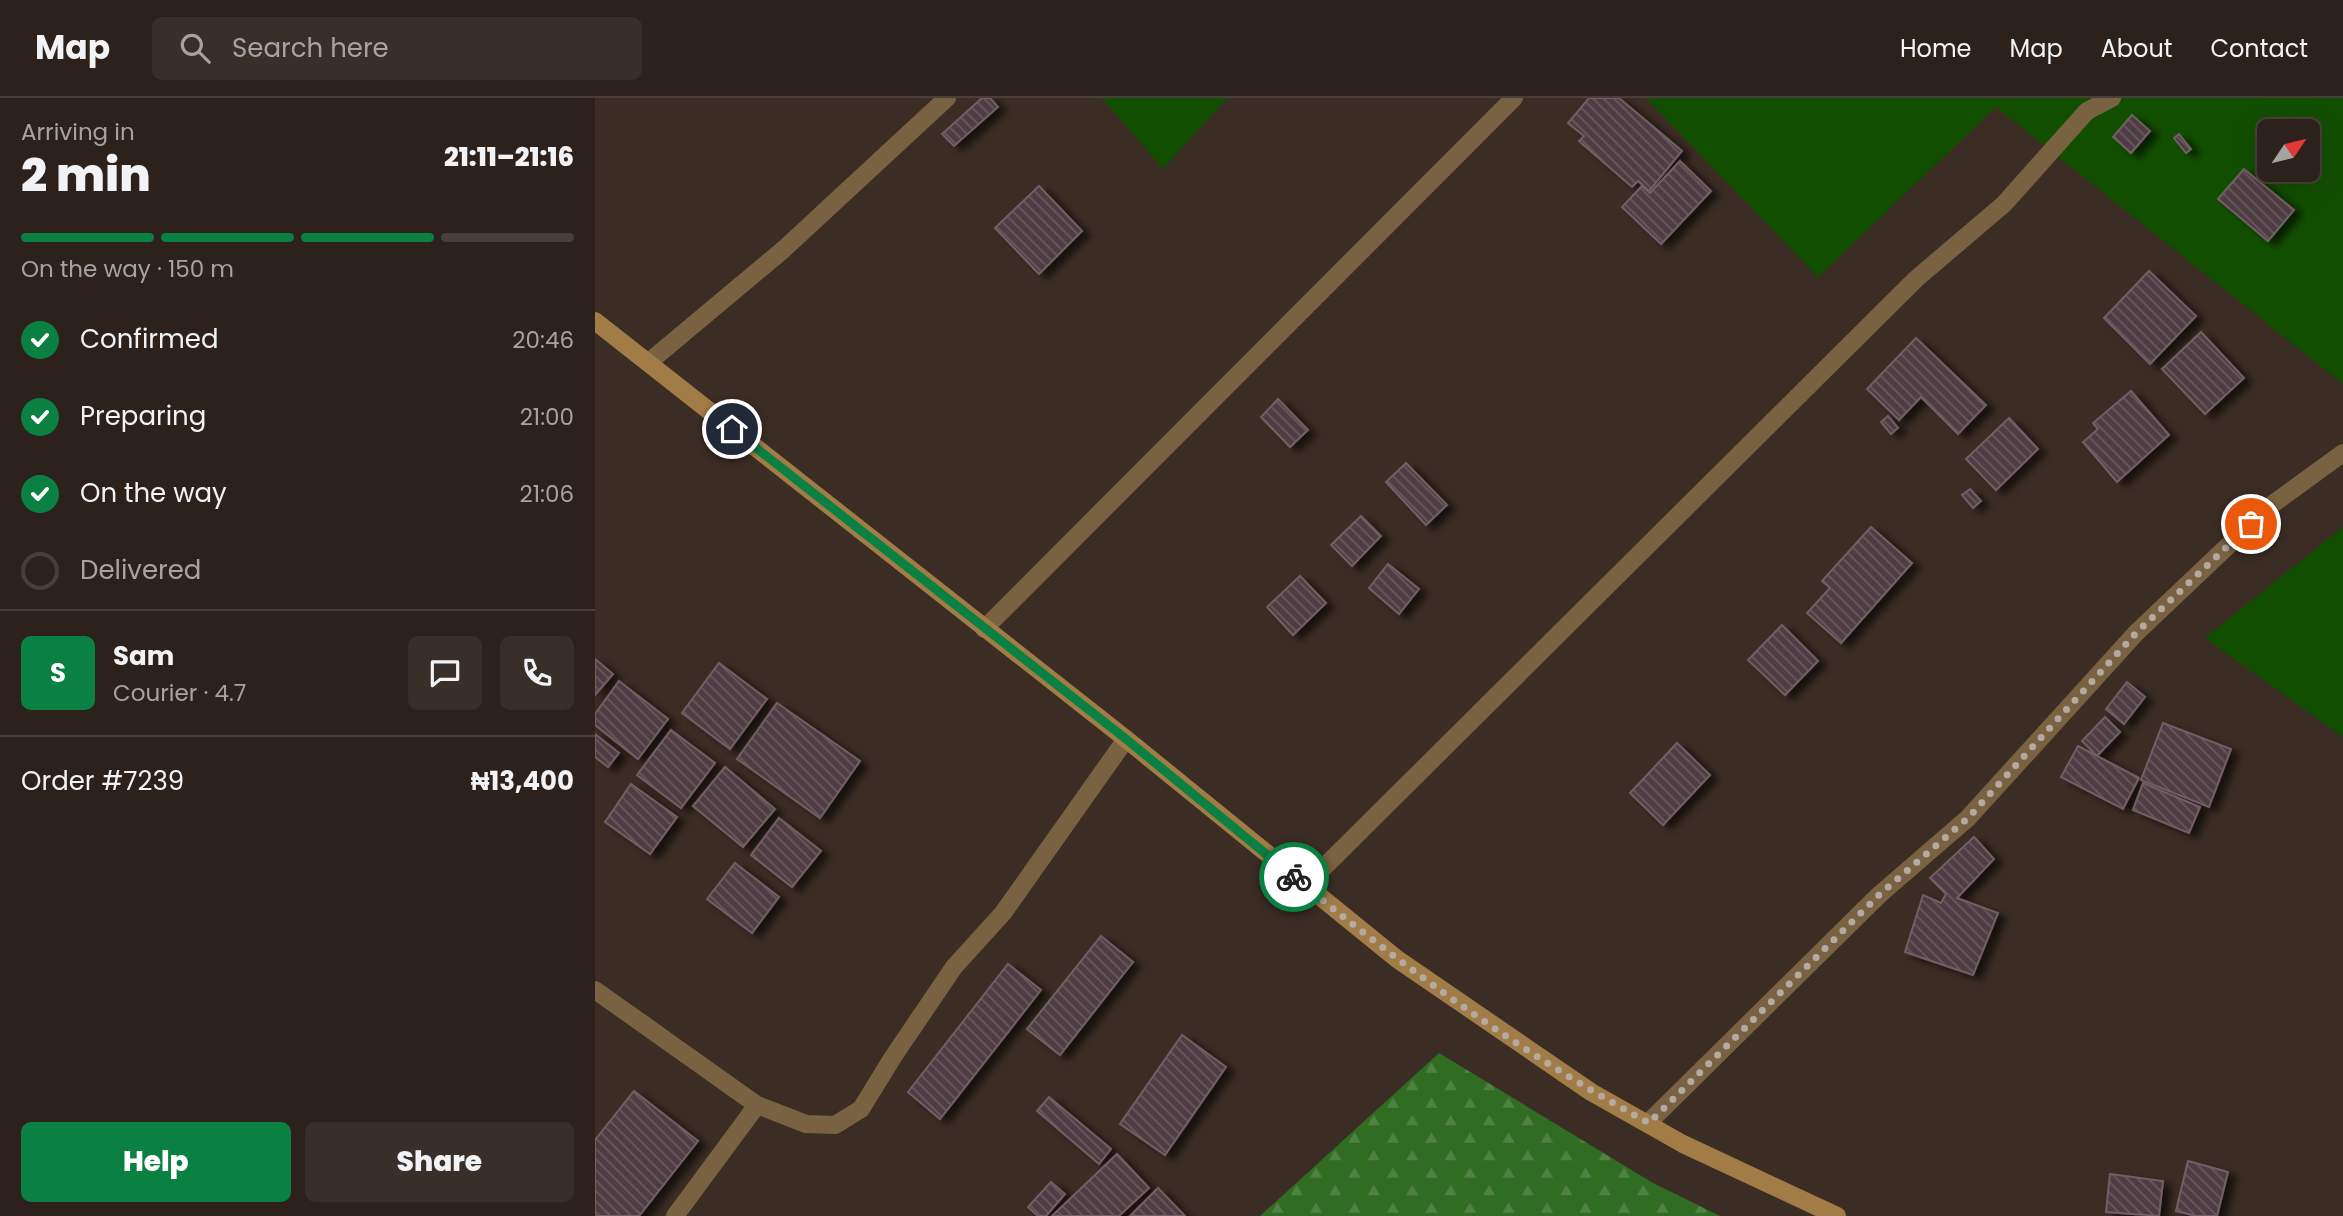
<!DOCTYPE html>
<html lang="en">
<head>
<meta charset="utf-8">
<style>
  body { margin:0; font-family:Poppins,sans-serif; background:#382f28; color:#f1f3f6; height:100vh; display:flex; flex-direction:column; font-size:26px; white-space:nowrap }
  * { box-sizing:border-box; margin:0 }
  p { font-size:23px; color:#a6a4a3 }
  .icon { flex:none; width:38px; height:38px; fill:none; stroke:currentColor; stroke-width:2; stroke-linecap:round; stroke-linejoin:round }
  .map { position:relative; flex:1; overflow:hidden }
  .panel { display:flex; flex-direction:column; background:#2c221b; width:595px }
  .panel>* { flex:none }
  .needle { width:46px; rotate:55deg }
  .tools { position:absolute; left:1662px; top:21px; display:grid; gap:14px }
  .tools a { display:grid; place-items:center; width:63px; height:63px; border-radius:10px; background:#2c221b; box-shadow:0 7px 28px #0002,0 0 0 2px #483f3a; font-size:35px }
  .pin { position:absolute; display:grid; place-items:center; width:60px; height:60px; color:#fff; margin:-30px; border:4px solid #fff; border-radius:50%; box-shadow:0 2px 7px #0007 }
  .courier { position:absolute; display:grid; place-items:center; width:70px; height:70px; margin:-35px; border:5px solid #0b8043; border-radius:50%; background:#fff; color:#222; box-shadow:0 2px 9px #0007 }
  .overview em { font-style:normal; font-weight:800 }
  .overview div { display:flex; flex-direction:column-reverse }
  .overview { display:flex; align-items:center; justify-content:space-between; height:119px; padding:0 21px }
  h1 { font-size:46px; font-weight:800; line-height:52px }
  .bar { display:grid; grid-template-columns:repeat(4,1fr); gap:10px 7px; align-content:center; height:84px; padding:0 21px }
  .bar i { height:9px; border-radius:5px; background:#483f3a }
  .bar .selected { background:#0b8043 }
  .bar p { grid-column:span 4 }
  .line { display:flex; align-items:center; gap:18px; padding:0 21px; border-top:2px solid #483f3a }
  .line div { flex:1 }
  .round { display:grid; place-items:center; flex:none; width:74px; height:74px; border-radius:10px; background:#382f28 }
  ol { padding:0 21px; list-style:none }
  li { display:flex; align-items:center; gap:21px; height:77px }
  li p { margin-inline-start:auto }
  li .icon { padding:7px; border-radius:50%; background:#0b8043; color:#fff; stroke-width:4 }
  li:last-child { color:#a6a4a3 }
  li i { width:38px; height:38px; border:4px solid #483f3a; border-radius:50% }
  .action { display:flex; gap:14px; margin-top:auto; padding:14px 21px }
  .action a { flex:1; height:80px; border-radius:10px; background:#0b8043; color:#fff; font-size:28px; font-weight:800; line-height:80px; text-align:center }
  .action a+a { background:#382f28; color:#f1f3f6 }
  header { display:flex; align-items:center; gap:42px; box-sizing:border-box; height:98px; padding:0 35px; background:#2c221b; border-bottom:2px solid #483f3a }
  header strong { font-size:33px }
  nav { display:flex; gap:38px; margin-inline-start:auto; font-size:24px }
  .search { width:490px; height:63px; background:#382f28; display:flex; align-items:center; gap:18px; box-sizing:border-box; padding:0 24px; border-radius:10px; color:#a6a4a3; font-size:26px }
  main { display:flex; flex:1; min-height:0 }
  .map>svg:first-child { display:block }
</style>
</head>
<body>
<header>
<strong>Map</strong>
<div class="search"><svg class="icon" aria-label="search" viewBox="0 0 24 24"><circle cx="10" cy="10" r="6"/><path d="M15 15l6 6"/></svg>Search here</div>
<nav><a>Home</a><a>Map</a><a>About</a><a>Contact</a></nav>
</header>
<main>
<section class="panel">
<div class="overview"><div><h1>2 min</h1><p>Arriving in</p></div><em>21:11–21:16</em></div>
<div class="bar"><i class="selected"></i><i class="selected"></i><i class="selected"></i><i></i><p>On the way · 150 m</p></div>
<ol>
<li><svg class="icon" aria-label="check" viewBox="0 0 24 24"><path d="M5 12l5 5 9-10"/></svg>Confirmed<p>20:46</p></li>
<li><svg class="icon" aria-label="check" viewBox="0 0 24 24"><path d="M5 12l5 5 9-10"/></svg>Preparing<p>21:00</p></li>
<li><svg class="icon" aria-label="check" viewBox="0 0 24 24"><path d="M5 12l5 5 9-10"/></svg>On the way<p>21:06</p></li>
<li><i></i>Delivered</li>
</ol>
<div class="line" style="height:126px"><b class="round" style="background:#0b8043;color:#fff">S</b><div><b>Sam</b><p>Courier · 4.7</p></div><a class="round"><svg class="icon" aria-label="chat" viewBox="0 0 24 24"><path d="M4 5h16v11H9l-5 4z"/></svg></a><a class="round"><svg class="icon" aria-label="phone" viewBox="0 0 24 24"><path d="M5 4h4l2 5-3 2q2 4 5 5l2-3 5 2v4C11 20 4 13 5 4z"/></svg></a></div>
<div class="line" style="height:91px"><div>Order #7239</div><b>₦13,400</b></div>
<div class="action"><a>Help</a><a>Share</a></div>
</section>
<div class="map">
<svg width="1748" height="1118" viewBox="0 0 1748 1118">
  <defs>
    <pattern id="forest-firs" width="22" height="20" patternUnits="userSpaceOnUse" patternTransform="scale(1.75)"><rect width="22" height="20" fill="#306c22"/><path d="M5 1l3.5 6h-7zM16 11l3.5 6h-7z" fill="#4f8142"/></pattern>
    <pattern id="building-back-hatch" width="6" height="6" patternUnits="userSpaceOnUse" patternTransform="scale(1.75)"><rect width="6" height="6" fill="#4e3c43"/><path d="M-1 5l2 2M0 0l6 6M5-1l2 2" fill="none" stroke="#68585e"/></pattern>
    <filter id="shadow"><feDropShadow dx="8" dy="4.5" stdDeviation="3.5" flood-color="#0009"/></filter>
  </defs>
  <rect width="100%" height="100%" fill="#3b2d24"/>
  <g fill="#124e00" fill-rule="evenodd">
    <polygon points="507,0 632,0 568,71"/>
    <path d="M1051,0H1748V286L1401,9L1223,179ZM1675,33H1713V72H1675Z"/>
    <polygon points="1748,429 1748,639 1610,540"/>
  </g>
  <polygon fill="url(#forest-firs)" points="844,955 1058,1085 1125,1118 665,1118"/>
  <g fill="url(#building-back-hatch)" stroke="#715e65" stroke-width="2" filter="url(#shadow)">
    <polygon points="387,0 395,0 403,9 359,48 347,36"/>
    <polygon points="994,0 1024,0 1087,53 1054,93 1043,83 1037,89 984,43 989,38 973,25"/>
    <polygon points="1537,17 1555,33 1536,55 1518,39"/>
    <polygon points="1584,36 1596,51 1591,55 1579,40"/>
    <polygon points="1085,63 1116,93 1066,146 1027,109 1047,88 1055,95"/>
    <polygon points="1649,71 1699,112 1673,143 1623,101"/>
    <polygon points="444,88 487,133 444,176 400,130"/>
    <polygon points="1554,173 1601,218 1555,266 1509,220"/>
    <polygon points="1606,234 1649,280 1610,316 1567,271"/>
    <polygon points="1321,240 1391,307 1363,336 1326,299 1304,322 1272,291"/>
    <polygon points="1536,293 1574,337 1522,384 1488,344 1503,331 1498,325"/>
    <polygon points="683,301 713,332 695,349 666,319"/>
    <polygon points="1293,318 1303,330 1296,336 1286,324"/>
    <polygon points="1414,320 1443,351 1401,392 1371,361"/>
    <polygon points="811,365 852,407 831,427 791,384"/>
    <polygon points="1375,391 1386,403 1378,410 1367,397"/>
    <polygon points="766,418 786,438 757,468 736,447"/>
    <polygon points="1276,429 1317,465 1246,545 1212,515 1235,490 1227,483"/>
    <polygon points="793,466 824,491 804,516 774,490"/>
    <polygon points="705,478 731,505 698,537 672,509"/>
    <polygon points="1187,527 1223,563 1190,597 1153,562"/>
    <polygon points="0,561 18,576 0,597"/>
    <polygon points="124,565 172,601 135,651 87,615"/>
    <polygon points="24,583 73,621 43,661 0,627 0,616"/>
    <polygon points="1532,584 1550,599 1529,626 1511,611"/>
    <polygon points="182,605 265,663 225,720 142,661"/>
    <polygon points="1510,619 1525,634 1502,658 1487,643"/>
    <polygon points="1568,625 1636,651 1614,709 1546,682"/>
    <polygon points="76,632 120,665 86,710 42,677"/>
    <polygon points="0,636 24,655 13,669 0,659"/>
    <polygon points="1082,645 1115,677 1068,727 1035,695"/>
    <polygon points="1483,648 1544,680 1528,711 1466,679"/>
    <polygon points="130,669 180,711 148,749 98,708"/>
    <polygon points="1548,685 1605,709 1594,735 1538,712"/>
    <polygon points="36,686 82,719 55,756 10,724"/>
    <polygon points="184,720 226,753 197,789 156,757"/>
    <polygon points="1379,739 1399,761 1362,800 1403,815 1378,877 1310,854 1328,797 1346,805 1351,796 1335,780"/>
    <polygon points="140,765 184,799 157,835 112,801"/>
    <polygon points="506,838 538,864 465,957 432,931"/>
    <polygon points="413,866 446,892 345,1021 313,994"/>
    <polygon points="587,937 631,969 570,1057 525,1026"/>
    <polygon points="39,993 103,1043 44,1118 0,1118 0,1042"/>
    <polygon points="454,999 516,1051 504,1066 442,1013"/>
    <polygon points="522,1056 554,1090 524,1118 457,1118"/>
    <polygon points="1593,1063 1633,1074 1622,1118 1601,1118 1581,1113"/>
    <polygon points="1515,1076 1568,1083 1564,1118 1511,1114"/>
    <polygon points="456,1084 470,1096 451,1118 443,1118 433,1109"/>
    <polygon points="563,1090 590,1118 535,1118"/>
  </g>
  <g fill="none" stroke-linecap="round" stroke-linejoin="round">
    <g stroke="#796241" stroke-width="18">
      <polyline points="54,264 189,151 352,0"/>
      <polyline points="389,531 919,0"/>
      <polyline points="710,788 1321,181 1409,106 1492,13 1517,0"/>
      <polyline points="0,892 162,1007 211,1026 240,1027 266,1011 298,959 359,869 408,815 531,641"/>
      <polyline points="1053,1025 1284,797 1373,720 1541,535 1675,408 1748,355"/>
      <polyline points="80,1118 162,1007"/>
    </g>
    <polyline stroke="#a17c47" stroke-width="18" points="0,223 531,641 802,861 996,994 1088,1046 1242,1118"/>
  </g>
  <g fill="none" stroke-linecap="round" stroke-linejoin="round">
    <path stroke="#b5aaa2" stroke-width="7" stroke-dasharray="0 12.6" d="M699,779C807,868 930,958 1054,1025L1284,797L1373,720L1541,535L1656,426"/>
    <polyline stroke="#0b8043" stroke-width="9" points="137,331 531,641 699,779"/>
  </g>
</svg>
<div class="tools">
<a><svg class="needle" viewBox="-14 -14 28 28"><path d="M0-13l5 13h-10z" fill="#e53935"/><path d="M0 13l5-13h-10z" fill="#a6a4a3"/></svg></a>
</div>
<div class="pin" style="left:1656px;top:426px;background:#ea580c"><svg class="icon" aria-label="bag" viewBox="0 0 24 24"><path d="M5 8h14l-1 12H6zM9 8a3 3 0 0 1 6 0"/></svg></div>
<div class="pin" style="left:137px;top:331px;background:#1f2937"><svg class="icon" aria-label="home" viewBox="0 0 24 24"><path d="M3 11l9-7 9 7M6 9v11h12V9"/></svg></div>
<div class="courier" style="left:699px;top:779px"><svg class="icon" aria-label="bike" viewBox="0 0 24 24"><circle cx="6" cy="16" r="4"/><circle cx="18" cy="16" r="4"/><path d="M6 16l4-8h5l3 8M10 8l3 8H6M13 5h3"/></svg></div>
</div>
</main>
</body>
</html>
